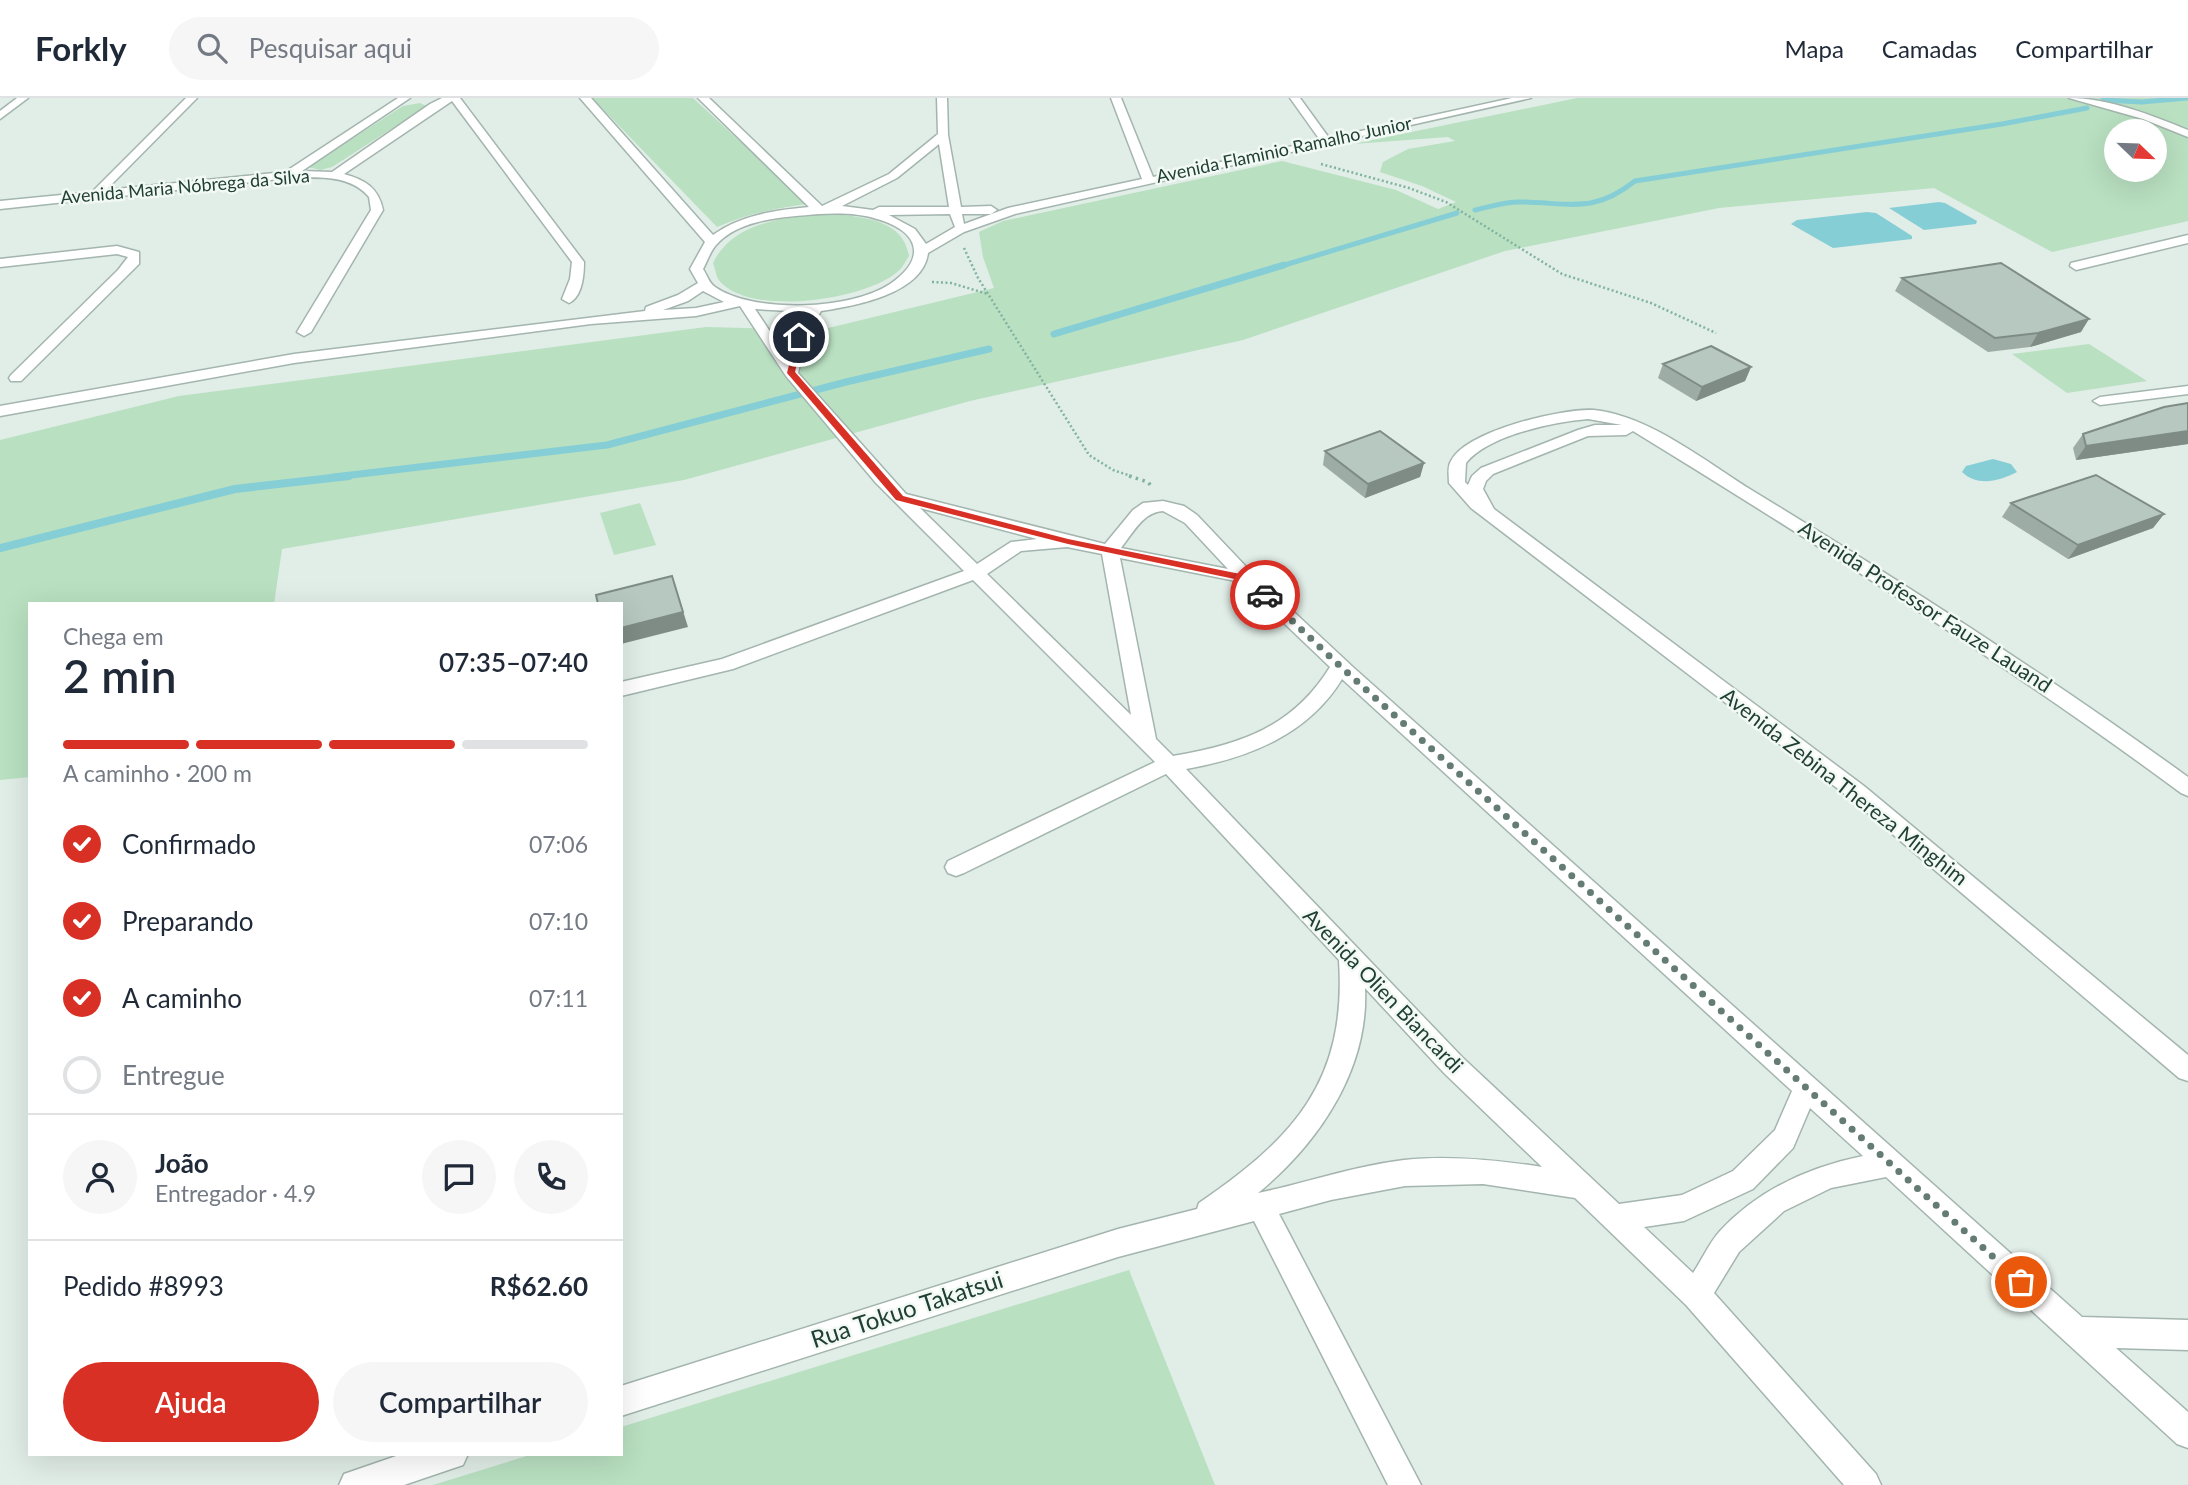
<!DOCTYPE html>
<html lang="pt">
<head>
<meta charset="utf-8">
<style>
  body { margin:0; font-family:Lato,sans-serif; background:#f6f6f7; color:#1f2937; height:100vh; display:flex; flex-direction:column; font-size:26px; white-space:nowrap }
  * { box-sizing:border-box; margin:0 }
  p { font-size:23px; color:#747a83 }
  .icon { flex:none; width:38px; height:38px; fill:none; stroke:currentColor; stroke-width:2; stroke-linecap:round; stroke-linejoin:round }
  .map { position:relative; flex:1; overflow:hidden }
  .panel { position:absolute; left:28px; top:504px; width:595px; height:854px; display:flex; flex-direction:column; background:#fff; border-radius:0px; box-shadow:0 7px 28px #0002 }
  .panel>* { flex:none }
  .needle { width:46px; rotate:113deg }
  .fabs { position:absolute; left:2104px; top:21px; display:grid; gap:14px }
  .fabs a { display:grid; place-items:center; width:63px; height:63px; border-radius:50%; background:#fff; box-shadow:0 7px 28px #0002; font-size:35px }
  .pin { position:absolute; display:grid; place-items:center; width:60px; height:60px; color:#fff; margin:-30px; border:4px solid #fff; border-radius:50%; box-shadow:0 2px 7px #0007 }
  .courier { position:absolute; display:grid; place-items:center; width:70px; height:70px; margin:-35px; border:5px solid #d93025; border-radius:50%; background:#fff; color:#222; box-shadow:0 2px 9px #0007 }
  .summary em { font-style:normal; font-weight:600 }
  .summary div { display:flex; flex-direction:column-reverse }
  .summary { display:flex; align-items:center; justify-content:space-between; height:119px; padding:0 35px }
  h1 { font-size:46px; font-weight:600; line-height:52px }
  .bar { display:grid; grid-template-columns:repeat(4,1fr); gap:10px 7px; align-content:center; height:84px; padding:0 35px }
  .bar i { height:9px; border-radius:5px; background:#e0e1e3 }
  .bar .selected { background:#d93025 }
  .bar p { grid-column:span 4 }
  .line { display:flex; align-items:center; gap:18px; padding:0 35px; border-top:2px solid #e0e1e3 }
  .line div { flex:1 }
  .round { display:grid; place-items:center; flex:none; width:74px; height:74px; border-radius:37px; background:#f6f6f7 }
  ol { padding:0 35px; list-style:none }
  li { display:flex; align-items:center; gap:21px; height:77px }
  li p { margin-inline-start:auto }
  li .icon { padding:7px; border-radius:50%; background:#d93025; color:#fff; stroke-width:4 }
  li:last-child { color:#747a83 }
  li i { width:38px; height:38px; border:4px solid #e0e1e3; border-radius:50% }
  .cta { display:flex; gap:14px; margin-top:auto; padding:14px 35px }
  .cta a { flex:1; height:80px; border-radius:42px; background:#d93025; color:#fff; font-size:28px; font-weight:600; line-height:80px; text-align:center }
  .cta a+a { background:#f6f6f7; color:#1f2937 }
  header { display:flex; align-items:center; gap:42px; box-sizing:border-box; height:98px; padding:0 35px; background:#fff; border-bottom:2px solid #e0e1e3 }
  header strong { font-size:33px }
  nav { display:flex; gap:38px; margin-inline-start:auto; font-size:24px }
  .search { width:490px; height:63px; background:#f6f6f7; display:flex; align-items:center; gap:18px; box-sizing:border-box; padding:0 24px; border-radius:38px; color:#747a83; font-size:26px }
  .map>svg:first-child { display:block }
</style>
</head>
<body>
<header>
<strong>Forkly</strong>
<div class="search"><svg class="icon" aria-label="search" viewBox="0 0 24 24"><circle cx="10" cy="10" r="6"/><path d="M15 15l6 6"/></svg>Pesquisar aqui</div>
<nav><a>Mapa</a><a>Camadas</a><a>Compartilhar</a></nav>
</header>
<div class="map">
<svg width="2188" height="1387" viewBox="0 0 2188 1387">
  <rect width="100%" height="100%" fill="#e1ede7"/>
  <g fill="#b9e0c1" fill-rule="evenodd">
    <path d="M592,0H693L808,106C776,110 747,116 717,129Z"/>
    <path d="M1577,0H2188V123L2052,154L1934,90L1719,110L1505,153L1243,242L970,303L684,382L282,451L274,506H30V679L0,682V342L179,298L706,229L820,232L994,190L983,159L979,134L1003,123L1282,63L1396,92L1438,111L1456,104L1422,88L1380,74L1383,64L1408,51L1455,43L1448,39L1353,46ZM2116,33H2154V72H2116Z"/>
    <polygon points="420,5 426,8 424,10 332,69 320,72 308,69 403,8"/>
    <path d="M836,116C866,120 903,122 909,158C905,164 902,171 896,175C863,202 747,220 718,181C716,177 715,170 713,165C734,121 792,118 836,116Z"/>
    <polygon points="2089,246 2147,283 2067,295 2012,256"/>
    <polygon points="640,405 656,447 614,457 600,415"/>
    <polygon points="1129,1172 1215,1387 433,1387 533,1356 621,1356 621,1329"/>
  </g>
  <g fill="#86ced6">
    <polygon points="1939,104 1945,105 1977,123 1976,126 1924,132 1889,110"/>
    <polygon points="1867,114 1876,115 1912,138 1912,141 1833,150 1791,126 1797,122"/>
    <path d="M1993,361L2011,366L2017,374C2000,383 1977,389 1962,374L1966,368Z"/>
  </g>
  <g fill="none" stroke-linecap="round" stroke-linejoin="round">
    <g stroke="#86ced6" stroke-width="5">
      <polyline points="2103,2 2142,4 2187,0"/>
      <path d="M1475,112C1489,109 1504,104 1519,104C1569,104 1592,117 1635,83L2002,26L2087,10"/>
      <polyline points="1278,169 1457,115"/>
    </g>
    <g stroke="#86ced6" stroke-width="7">
      <polyline points="1054,236 1284,167"/>
      <polyline points="334,379 607,347 846,284 989,251"/>
    </g>
    <polyline stroke="#86ced6" stroke-width="8" points="0,450 235,391 349,378"/>
    <defs>
      <g id="minor">
        <polygon points="17,0 28,0 0,21 0,13"/>
        <path d="M186,0H197L106,92L285,74L398,0H410L302,73L332,74L430,6L442,0H460L584,164C584,178 582,199 569,205L562,201L570,181L572,164L452,3L344,76C365,82 378,89 383,112L311,234L304,238L297,234L371,112L369,99C350,76 315,79 288,80L0,111V103L92,94Z"/>
        <path d="M580,0H591L713,137C740,117 776,112 809,109L698,0H709L822,108L889,76L938,36L937,0H947L948,37L961,109L991,108L997,112L991,116H962L964,126L1008,110L1142,81L1111,0H1121L1153,79L1320,42L1290,0H1300L1329,40L1512,0H1531L1015,116L964,134L928,155C923,196 854,208 821,213L806,239L798,275L906,396L1105,446L1133,412L1143,405L1163,403L1184,408L1197,417L1253,476L1354,570L2082,1219L2188,1222V1252L2116,1250L2188,1314V1350L2177,1346L1886,1079L1831,1090L1784,1113L1739,1154L1714,1195L1876,1376L1881,1387H1844L1686,1207L1575,1100L1483,1086L1405,1088L1331,1102L1279,1116L1421,1387H1388L1254,1123L1118,1159L621,1318V1288L1118,1131L1197,1111L1199,1105C1294,1040 1347,983 1339,862L1166,676L964,775L956,778L948,775L945,769L948,763L1155,664L973,482L733,571L621,598V584L722,561L964,473L876,385L786,278L740,208L696,218L591,226L294,265L0,318V308L294,256L645,213L646,209L678,197L698,185L690,171L705,144ZM939,46L949,109H879L873,112L842,108L897,80ZM819,116C838,115 859,115 877,121C919,133 928,160 890,186C851,212 754,216 715,189C709,185 707,177 703,171C707,164 710,154 716,147C740,120 786,119 819,116ZM950,116L955,129L926,146L915,131L889,117ZM703,193L724,204L696,210L663,212L688,203ZM755,211L807,214L792,239L787,259ZM920,410L1037,441L1011,444L977,466ZM1163,413L1185,425L1228,471L1121,450C1133,435 1143,414 1163,413ZM1067,449L1102,456L1131,617L987,476L1021,453ZM1120,460L1241,484L1330,569C1293,629 1240,647 1173,658L1156,641ZM1342,581L1792,993L1775,1032L1733,1073L1682,1097L1619,1106L1462,959L1186,671C1248,660 1308,637 1342,581ZM1365,890L1444,975L1542,1069C1497,1062 1450,1057 1404,1062C1354,1068 1306,1085 1258,1095C1319,1045 1369,971 1365,890ZM1810,1010L1863,1058C1809,1069 1758,1092 1720,1133C1709,1145 1702,1162 1693,1175L1644,1129L1684,1123L1753,1091L1793,1050Z"/>
        <path d="M2069,0C2109,0 2151,17 2188,32V39L2143,21Z"/>
        <polygon points="2188,137 2188,145 2076,172 2070,168 2071,165"/>
        <polygon points="117,148 139,154 139,166 21,283 11,283 9,280 11,277 118,172 128,159 117,156 0,169 0,161"/>
        <polygon points="2188,288 2188,296 2100,307 2093,303 2100,299"/>
        <path d="M1594,312C1650,318 1706,364 1753,393C1901,483 2048,578 2188,679V698L2181,695C2005,565 1820,448 1633,333L1626,337L1588,338L1493,376L1486,383L1483,391L1494,411L1864,688L2188,957V983L2179,980L1850,700L1471,410L1449,385C1449,378 1447,369 1451,363C1466,333 1562,310 1594,312ZM1588,321L1622,327H1595L1578,332L1481,370L1472,378L1468,387L1465,384L1466,365C1489,337 1553,324 1588,321Z"/>
        <polygon points="402,1356 468,1356 463,1367 404,1387 339,1387 344,1376"/>
      </g>
    </defs>
    <use href="#minor" stroke="#a3b5ae" stroke-width="3"/>
    <g stroke="#80b3a0" stroke-width="2.5" stroke-dasharray="2 2.5" stroke-linecap="butt">
      <polyline points="1321,66 1409,90 1446,104 1562,176 1651,205 1716,235"/>
      <polyline points="964,150 978,180 1089,357 1113,372 1134,379"/>
      <polyline points="932,184 951,185 988,196"/>
    </g>
    <polyline stroke="#80b3a0" stroke-width="3.5" stroke-dasharray="2.5 4.5" stroke-linecap="butt" points="1129,378 1148,384 1152,389"/>
    <use href="#minor" fill="#fff" fill-rule="evenodd"/>
  </g>
  <g fill="#9daca5">
    <polygon points="1902,180 2081,234 2030,249 1988,254 1895,193"/>
    <polygon points="1663,266 1751,269 1745,283 1696,303 1658,280"/>
    <polygon points="2188,305 2188,346 2076,362 2073,350 2083,336"/>
    <polygon points="1325,353 1424,365 1420,379 1365,400 1323,367"/>
    <polygon points="2011,405 2164,416 2153,430 2068,461 2002,419"/>
  </g>
  <g fill="#7f8c86">
    <polygon points="2089,221 2081,234 2030,249 2038,235"/>
    <polygon points="1751,269 1745,283 1696,303 1702,289"/>
    <polygon points="2188,333 2188,346 2076,362 2086,348"/>
    <polygon points="1424,365 1420,379 1365,400 1368,386"/>
    <polygon points="2164,416 2153,430 2068,461 2078,447"/>
    <polygon points="672,478 688,529 621,546 621,530"/>
  </g>
  <g fill="#b6c8c0" stroke="#7f8c86" stroke-width="2">
    <polygon points="2001,165 2089,221 2038,235 1995,240 1902,180"/>
    <polygon points="1711,248 1751,269 1702,289 1663,266"/>
    <polygon points="2188,305 2188,333 2086,348 2083,336 2164,309"/>
    <polygon points="1380,333 1424,365 1368,386 1325,353"/>
    <polygon points="2096,377 2164,416 2078,447 2011,405"/>
    <polygon points="672,478 683,514 621,530 621,506 598,506 596,497"/>
  </g>
  <polygon fill="#d93025" points="799,236 803,239 795,274 903,398 1068,441 1250,478 1270,497 1261,499 1244,483 1068,446 896,402 787,275 796,239"/>
  <g fill="none" stroke-linecap="round" stroke-linejoin="round">
    <polyline stroke="#647c73" stroke-width="7" stroke-dasharray="0 12.6" points="1265,497 1340,568 2021,1184"/>
  </g>
  <g text-anchor="middle" stroke-width="5" stroke-linejoin="round" paint-order="stroke">
    <g font-size="18" fill="#203f35" stroke="#f2f9f5">
      <text transform="translate(1284 52) rotate(-12)" y="6">Avenida Flaminio Ramalho Junior</text>
      <text transform="translate(185 89) rotate(-5)" y="6">Avenida Maria Nóbrega da Silva</text>
    </g>
    <g font-size="21" fill="#203f35" stroke="#f2f9f5">
      <text transform="translate(1925 509) rotate(33)" y="7">Avenida Professor Fauze Lauand</text>
      <text transform="translate(1844 689) rotate(38)" y="7">Avenida Zebina Thereza Minghim</text>
      <text transform="translate(1383 893) rotate(46)" y="7">Avenida Olien Biancardi</text>
    </g>
    <g font-size="24" fill="#203f35" stroke="#f2f9f5">
      <text transform="translate(907 1212) rotate(-18)" y="8">Rua Tokuo Takatsui</text>
    </g>
  </g>
</svg>
<div class="fabs">
<a><svg class="needle" viewBox="-14 -14 28 28"><path d="M0-13l5 13h-10z" fill="#e53935"/><path d="M0 13l5-13h-10z" fill="#747a83"/></svg></a>
</div>
<div class="pin" style="left:2021px;top:1184px;background:#ea580c"><svg class="icon" aria-label="bag" viewBox="0 0 24 24"><path d="M5 8h14l-1 12H6zM9 8a3 3 0 0 1 6 0"/></svg></div>
<div class="pin" style="left:799px;top:239px;background:#1f2937"><svg class="icon" aria-label="home" viewBox="0 0 24 24"><path d="M3 11l9-7 9 7M6 9v11h12V9"/></svg></div>
<div class="courier" style="left:1265px;top:497px"><svg class="icon" aria-label="car" viewBox="0 0 24 24"><path d="M5 17H2v-5l4-1 3-4h7l3 4 3 1v5h-3M9 17h6M6 11h13"/><circle cx="7" cy="17" r="2"/><circle cx="17" cy="17" r="2"/></svg></div>
<section class="panel">
<div class="summary"><div><h1>2 min</h1><p>Chega em</p></div><em>07:35–07:40</em></div>
<div class="bar"><i class="selected"></i><i class="selected"></i><i class="selected"></i><i></i><p>A caminho · 200 m</p></div>
<ol>
<li><svg class="icon" aria-label="check" viewBox="0 0 24 24"><path d="M5 12l5 5 9-10"/></svg>Confirmado<p>07:06</p></li>
<li><svg class="icon" aria-label="check" viewBox="0 0 24 24"><path d="M5 12l5 5 9-10"/></svg>Preparando<p>07:10</p></li>
<li><svg class="icon" aria-label="check" viewBox="0 0 24 24"><path d="M5 12l5 5 9-10"/></svg>A caminho<p>07:11</p></li>
<li><i></i>Entregue</li>
</ol>
<div class="line" style="height:126px"><a class="round"><svg class="icon" aria-label="person" viewBox="0 0 24 24"><circle cx="12" cy="8" r="4"/><path d="M4 21q1-7 8-7t8 7"/></svg></a><div><b>João</b><p>Entregador · 4.9</p></div><a class="round"><svg class="icon" aria-label="chat" viewBox="0 0 24 24"><path d="M4 5h16v11H9l-5 4z"/></svg></a><a class="round"><svg class="icon" aria-label="phone" viewBox="0 0 24 24"><path d="M5 4h4l2 5-3 2q2 4 5 5l2-3 5 2v4C11 20 4 13 5 4z"/></svg></a></div>
<div class="line" style="height:91px"><div>Pedido #8993</div><b>R$62.60</b></div>
<div class="cta"><a>Ajuda</a><a>Compartilhar</a></div>
</section>
</div>
</body>
</html>
